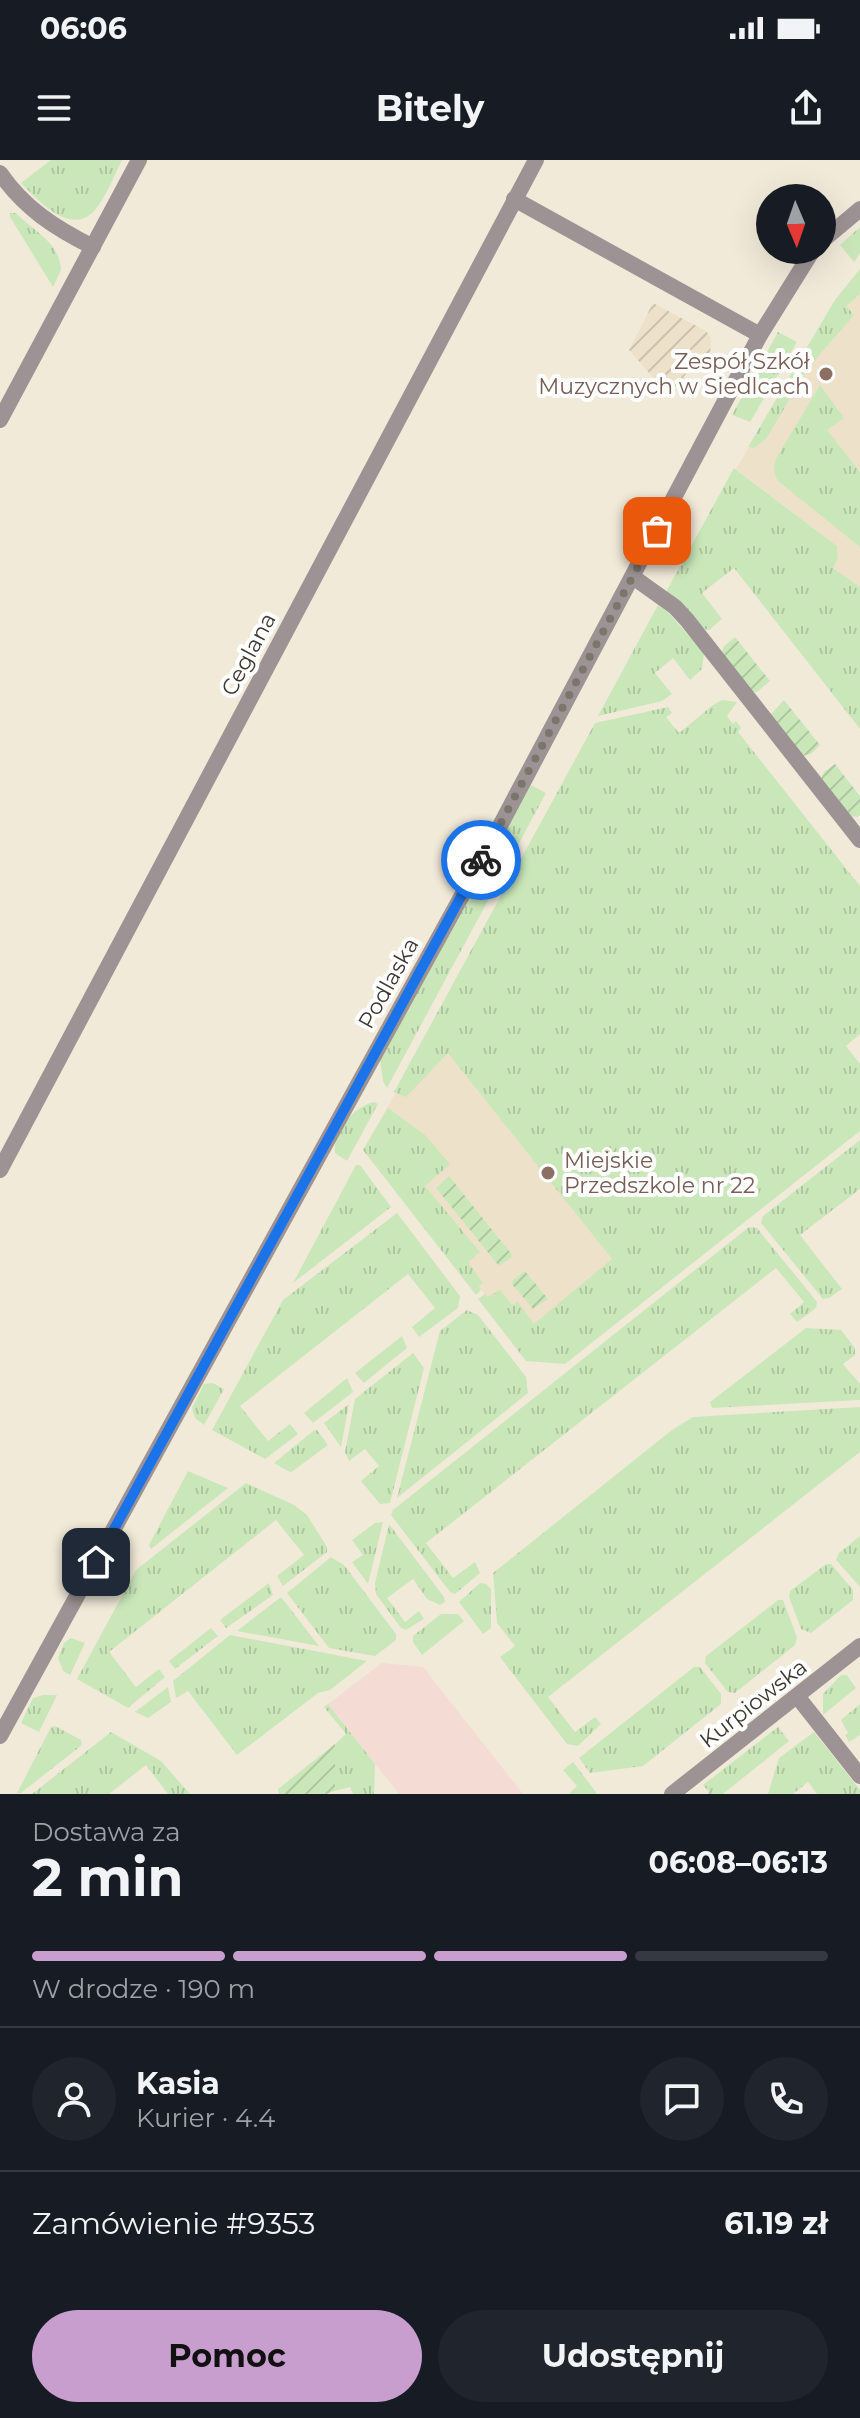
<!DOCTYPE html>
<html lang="pl">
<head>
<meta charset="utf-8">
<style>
  body { margin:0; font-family:Montserrat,sans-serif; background:#20242c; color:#f1f3f6; height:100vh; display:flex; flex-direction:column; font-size:30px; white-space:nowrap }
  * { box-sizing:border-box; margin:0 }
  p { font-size:26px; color:#9ea1a6 }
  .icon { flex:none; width:44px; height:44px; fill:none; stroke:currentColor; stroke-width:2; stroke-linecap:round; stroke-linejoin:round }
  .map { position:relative; height:1634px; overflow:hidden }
  .sheet { display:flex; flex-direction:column; background:#171b24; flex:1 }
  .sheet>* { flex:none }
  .needle { width:52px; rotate:178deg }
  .fabs { position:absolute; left:756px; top:24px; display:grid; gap:16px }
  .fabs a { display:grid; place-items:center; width:80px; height:80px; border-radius:50%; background:#171b24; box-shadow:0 8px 32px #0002; font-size:40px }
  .pin { position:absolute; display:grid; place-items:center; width:68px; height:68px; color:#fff; margin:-34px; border-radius:16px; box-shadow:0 4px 12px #0006 }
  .courier { position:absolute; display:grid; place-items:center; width:80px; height:80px; margin:-40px; border:6px solid #1a73e8; border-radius:50%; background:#fff; color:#222; box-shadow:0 2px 10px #0007 }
  .overview em { font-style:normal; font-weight:700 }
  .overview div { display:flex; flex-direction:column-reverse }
  .overview { display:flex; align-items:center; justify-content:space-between; height:136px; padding:0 32px }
  h1 { font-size:52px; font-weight:700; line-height:60px }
  .bar { display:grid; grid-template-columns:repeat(4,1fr); gap:12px 8px; align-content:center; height:96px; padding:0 32px }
  .bar i { height:10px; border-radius:6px; background:#363941 }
  .bar .active { background:#c89ece }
  .bar p { grid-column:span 4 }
  .line { display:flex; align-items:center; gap:20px; padding:0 32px; border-top:2px solid #363941 }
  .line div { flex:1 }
  .round { display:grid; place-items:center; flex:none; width:84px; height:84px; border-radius:42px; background:#20242c }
  .primary-button { display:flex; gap:16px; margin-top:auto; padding:16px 32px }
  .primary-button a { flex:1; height:92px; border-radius:48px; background:#c89ece; color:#111; font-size:32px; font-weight:700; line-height:92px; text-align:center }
  .primary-button a+a { background:#20242c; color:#f1f3f6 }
  .status { display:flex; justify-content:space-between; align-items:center; height:56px; padding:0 40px; background:#171b24; direction:ltr }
  .status svg { height:22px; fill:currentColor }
  header { display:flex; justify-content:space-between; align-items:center; height:104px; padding:0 32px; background:#171b24; font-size:36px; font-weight:700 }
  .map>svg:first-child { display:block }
</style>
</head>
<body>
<div class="status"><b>06:06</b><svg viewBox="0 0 49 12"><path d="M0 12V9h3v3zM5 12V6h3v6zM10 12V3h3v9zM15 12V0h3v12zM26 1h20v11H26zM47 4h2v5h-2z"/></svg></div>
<header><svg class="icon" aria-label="menu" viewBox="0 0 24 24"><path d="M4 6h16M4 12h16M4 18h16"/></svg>Bitely<svg class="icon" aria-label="share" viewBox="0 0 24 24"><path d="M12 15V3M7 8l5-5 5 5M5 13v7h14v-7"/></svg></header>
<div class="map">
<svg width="860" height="1634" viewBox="0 0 860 1634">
  <defs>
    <pattern id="industrial-furrows" width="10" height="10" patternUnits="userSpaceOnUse" patternTransform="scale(2)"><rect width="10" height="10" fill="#ede1c9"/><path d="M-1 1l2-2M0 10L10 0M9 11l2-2" fill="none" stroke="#ccc2ad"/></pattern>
    <pattern id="grass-tufts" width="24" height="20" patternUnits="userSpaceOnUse" patternTransform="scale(2)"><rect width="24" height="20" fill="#cae7ba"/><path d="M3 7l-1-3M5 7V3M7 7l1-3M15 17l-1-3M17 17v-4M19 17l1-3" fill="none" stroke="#aec7a0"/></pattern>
    <pattern id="garden-furrows" width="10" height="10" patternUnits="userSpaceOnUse" patternTransform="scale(2)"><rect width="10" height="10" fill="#cae7ba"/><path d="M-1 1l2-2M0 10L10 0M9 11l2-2" fill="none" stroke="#aec7a0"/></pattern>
  </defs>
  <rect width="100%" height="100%" fill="#f2ead9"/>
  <polygon fill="#f4dbd3" points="382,1503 423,1507 523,1634 399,1634 328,1544"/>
  <polygon fill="url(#industrial-furrows)" points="653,143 706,171 711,178 710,199 696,197 671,238 629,190"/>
  <g fill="#ede1c9">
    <polygon points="860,109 860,427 833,408 838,398 837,386 736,309 835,140"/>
    <polygon points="469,803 729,1043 534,1198 367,983"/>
  </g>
  <g fill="url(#grass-tufts)">
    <path d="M51,0H122C114,16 106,37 95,50C71,78 37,39 21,23Z"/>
    <path d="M10,53H16C33,71 60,82 61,110L53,127L10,57Z"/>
    <polygon points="860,67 860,93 854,102 840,85"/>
    <polygon points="860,109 860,134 846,146 854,155 808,208 766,279 754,288 748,287 835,140"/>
    <polygon points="778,172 797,182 750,262 732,255"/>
    <path d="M820,225L844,258L827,270L860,312V387L778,321C773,312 773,306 777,297Z"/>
    <polygon points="734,308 837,386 838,398 833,408 860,427 860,569 734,408 702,433 722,459 709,470 703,469 666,432"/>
    <polygon points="658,445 668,452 704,493 702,509 690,520 673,498 655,513 672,534 662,541 598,556"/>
    <polygon points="722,540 737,542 727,556 733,564 736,561 741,568 738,572 860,726 860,874 846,886 860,904 860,971 565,1204 526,1201 478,1139 485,1134 488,1137 500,1130 512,1145 518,1142 534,1164 612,1099 448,893 406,937 394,932 595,563 668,547 672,553 666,557 679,573 713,545"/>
    <polygon points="531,625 546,633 387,928 383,921 380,900"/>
    <path d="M374,942L378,944L347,1001L335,993C332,972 354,946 374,942Z"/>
    <polygon points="388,948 425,975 450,1004 425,1026 480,1092 468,1102 483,1123 479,1126 481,1130 476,1135 363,990"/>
    <polygon points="860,980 860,1029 800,1075 842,1129 829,1138 823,1139 761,1063 763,1056"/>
    <polygon points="356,1005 360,1005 391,1047 293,1123"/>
    <polygon points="397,1053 460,1136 458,1148 419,1177 412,1167 435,1148 408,1114 240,1246 268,1281 290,1264 298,1274 265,1299 212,1270 283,1140"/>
    <polygon points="749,1067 757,1068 817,1142 816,1148 797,1162 790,1154 804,1142 776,1108 426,1383 453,1418 475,1402 480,1413 455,1434 450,1432 391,1355 393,1350"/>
    <polygon points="467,1150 478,1155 526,1217 528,1233 397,1338 440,1171"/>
    <polygon points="806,1168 841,1170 855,1188 855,1195 843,1204 860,1224 860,1240 712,1248 710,1242"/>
    <polygon points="402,1176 407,1188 364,1223 355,1213"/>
    <polygon points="413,1193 424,1208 390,1343 380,1344 361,1321 379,1306 365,1289 349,1301 345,1292 355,1239"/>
    <polygon points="347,1218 353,1232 313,1263 304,1253"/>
    <polygon points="213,1223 224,1229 204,1265 195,1258 192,1248 204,1224"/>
    <polygon points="349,1244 341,1287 324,1263"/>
    <polygon points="860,1247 860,1292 548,1537 575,1572 595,1557 601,1564 578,1586 567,1584 500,1497 515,1486 497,1463 493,1413 672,1270 693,1257"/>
    <polygon points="317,1270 328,1285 293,1311 290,1312 274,1303 313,1271"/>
    <polygon points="188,1311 228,1328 151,1389 149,1385"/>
    <polygon points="246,1323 294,1345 307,1355 327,1387 327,1392 283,1426 277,1416 304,1395 276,1360 109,1492 136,1527 159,1509 165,1517 128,1548 77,1519 136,1410"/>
    <polygon points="383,1362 368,1424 352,1402 363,1395 352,1380 375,1363"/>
    <polygon points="389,1364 444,1437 445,1442 440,1445 427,1439 413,1419 387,1438 405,1462 419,1451 424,1459 406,1470 401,1468 376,1434 375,1423"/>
    <polygon points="860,1376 860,1427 836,1400 839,1393"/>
    <polygon points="331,1397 344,1405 396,1474 396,1480 375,1496 329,1488 287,1433"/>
    <polygon points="826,1404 831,1404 853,1430 853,1440 811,1473 801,1469 789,1437 790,1431"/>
    <polygon points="269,1423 273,1435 226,1468 220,1460"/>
    <polygon points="480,1423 486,1424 491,1429 491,1468 483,1474 459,1442"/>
    <polygon points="281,1437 319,1486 237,1471"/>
    <polygon points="778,1440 783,1440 797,1477 795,1485 735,1533 728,1532 705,1503 706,1496"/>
    <polygon points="441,1454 458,1454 464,1461 422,1495 413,1482 413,1476"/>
    <polygon points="211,1468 218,1476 175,1509 169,1501"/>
    <polygon points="230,1475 367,1501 330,1530 318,1533 237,1595 188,1531 176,1538 173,1521"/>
    <polygon points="71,1478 85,1483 70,1515 63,1511 58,1498 64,1483"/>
    <polygon points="694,1507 700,1507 721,1534 721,1544 643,1606 590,1613 579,1598"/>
    <polygon points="841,1515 847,1515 856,1528 823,1555 823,1534"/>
    <polygon points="168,1527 171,1542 148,1558 135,1552"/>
    <polygon points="43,1535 57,1535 39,1572 21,1563 33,1538"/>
    <polygon points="328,1544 375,1604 374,1634 353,1634 350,1627 335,1631 335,1584 346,1574 324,1547"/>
    <polygon points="860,1544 860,1575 849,1582 845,1575 848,1573 841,1560"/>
    <polygon points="55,1566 81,1580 82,1585 21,1633 17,1633 51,1567"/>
    <polygon points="778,1567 789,1581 723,1634 707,1634 709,1632 703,1625"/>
    <polygon points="111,1572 161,1601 190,1634 168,1634 146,1605 109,1634 32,1634"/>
    <polygon points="814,1572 860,1630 860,1634 817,1634 808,1622 793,1634 768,1634 779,1598"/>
    <polygon points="573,1602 596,1632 596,1634 569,1634 577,1626 563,1610"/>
  </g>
  <g fill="url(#garden-furrows)">
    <polygon points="735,477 770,521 757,532 753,532 722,492 724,486"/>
    <polygon points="784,540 820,585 811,594 802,596 770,555"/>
    <polygon points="835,604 860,636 860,655 858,657 851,656 821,619 824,612"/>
    <polygon points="449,1016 513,1096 499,1106 436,1028"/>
    <polygon points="525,1111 548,1139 533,1149 512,1124 513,1120"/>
    <polygon points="335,1584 335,1631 326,1634 279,1634 278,1629"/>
  </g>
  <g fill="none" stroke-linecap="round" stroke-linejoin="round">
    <g stroke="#9d9394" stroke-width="16">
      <path d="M0,13C24,48 55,68 93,87"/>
      <polyline points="514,39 760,175"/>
      <polyline points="822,81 860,49"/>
      <polyline points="0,260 139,0"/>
      <polyline points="633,417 675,447 687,460 860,680"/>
      <polyline points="0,1010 536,0"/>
      <polyline points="797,1536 860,1616"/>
      <polyline points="0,1576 493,679 760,175 813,90"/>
      <polyline points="672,1634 860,1486"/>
    </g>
  </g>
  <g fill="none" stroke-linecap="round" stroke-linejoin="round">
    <polyline stroke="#7b766c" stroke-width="8" stroke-dasharray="0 14.4" points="481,700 657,371"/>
    <polyline stroke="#1a73e8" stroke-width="10" points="96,1402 481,700"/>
  </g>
  <g fill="#8d6e63" stroke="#fff" stroke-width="3">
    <circle cx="826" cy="214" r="8"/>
    <circle cx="548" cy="1013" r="8"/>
  </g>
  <g text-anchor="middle" stroke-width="8" stroke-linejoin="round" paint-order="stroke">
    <g font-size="22" fill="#785e54" stroke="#fff" text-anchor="end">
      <text x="810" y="209">Zespół Szkół<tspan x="810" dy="25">Muzycznych w Siedlcach</tspan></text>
      <text x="564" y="1008" text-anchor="start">Miejskie<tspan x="564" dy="25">Przedszkole nr 22</tspan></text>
    </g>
    <g font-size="22" fill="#3b3831" stroke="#fff">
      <text transform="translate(248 494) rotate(-62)" y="8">Ceglana</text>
      <text transform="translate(388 823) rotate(-61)" y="8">Podlaska</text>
      <text transform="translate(753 1543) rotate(-38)" y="8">Kurpiowska</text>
    </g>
  </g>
</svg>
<div class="fabs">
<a><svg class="needle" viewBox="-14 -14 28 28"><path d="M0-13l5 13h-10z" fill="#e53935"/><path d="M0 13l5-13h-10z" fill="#9ea1a6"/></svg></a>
</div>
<div class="pin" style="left:657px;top:371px;background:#ea580c"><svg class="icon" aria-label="bag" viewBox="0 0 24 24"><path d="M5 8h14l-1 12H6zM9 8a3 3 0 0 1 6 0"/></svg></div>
<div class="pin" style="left:96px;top:1402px;background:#1f2937"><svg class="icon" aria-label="home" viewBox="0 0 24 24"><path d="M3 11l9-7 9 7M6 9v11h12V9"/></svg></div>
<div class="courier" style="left:481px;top:700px"><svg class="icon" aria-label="bike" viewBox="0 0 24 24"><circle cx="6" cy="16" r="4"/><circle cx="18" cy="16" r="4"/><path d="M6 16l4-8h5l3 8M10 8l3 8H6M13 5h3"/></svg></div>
</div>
<section class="sheet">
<div class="overview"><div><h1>2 min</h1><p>Dostawa za</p></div><em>06:08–06:13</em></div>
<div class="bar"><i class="active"></i><i class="active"></i><i class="active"></i><i></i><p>W drodze · 190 m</p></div>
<div class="line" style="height:144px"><a class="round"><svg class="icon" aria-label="person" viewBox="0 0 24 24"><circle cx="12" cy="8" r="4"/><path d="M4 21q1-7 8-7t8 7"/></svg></a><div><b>Kasia</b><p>Kurier · 4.4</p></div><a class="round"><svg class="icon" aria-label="chat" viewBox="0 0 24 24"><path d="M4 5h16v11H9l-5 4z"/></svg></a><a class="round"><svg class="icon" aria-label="phone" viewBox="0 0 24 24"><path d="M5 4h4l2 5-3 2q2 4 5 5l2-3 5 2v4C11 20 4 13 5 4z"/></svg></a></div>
<div class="line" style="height:104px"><div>Zamówienie #9353</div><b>61.19 zł</b></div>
<div class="primary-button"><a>Pomoc</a><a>Udostępnij</a></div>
</section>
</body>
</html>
